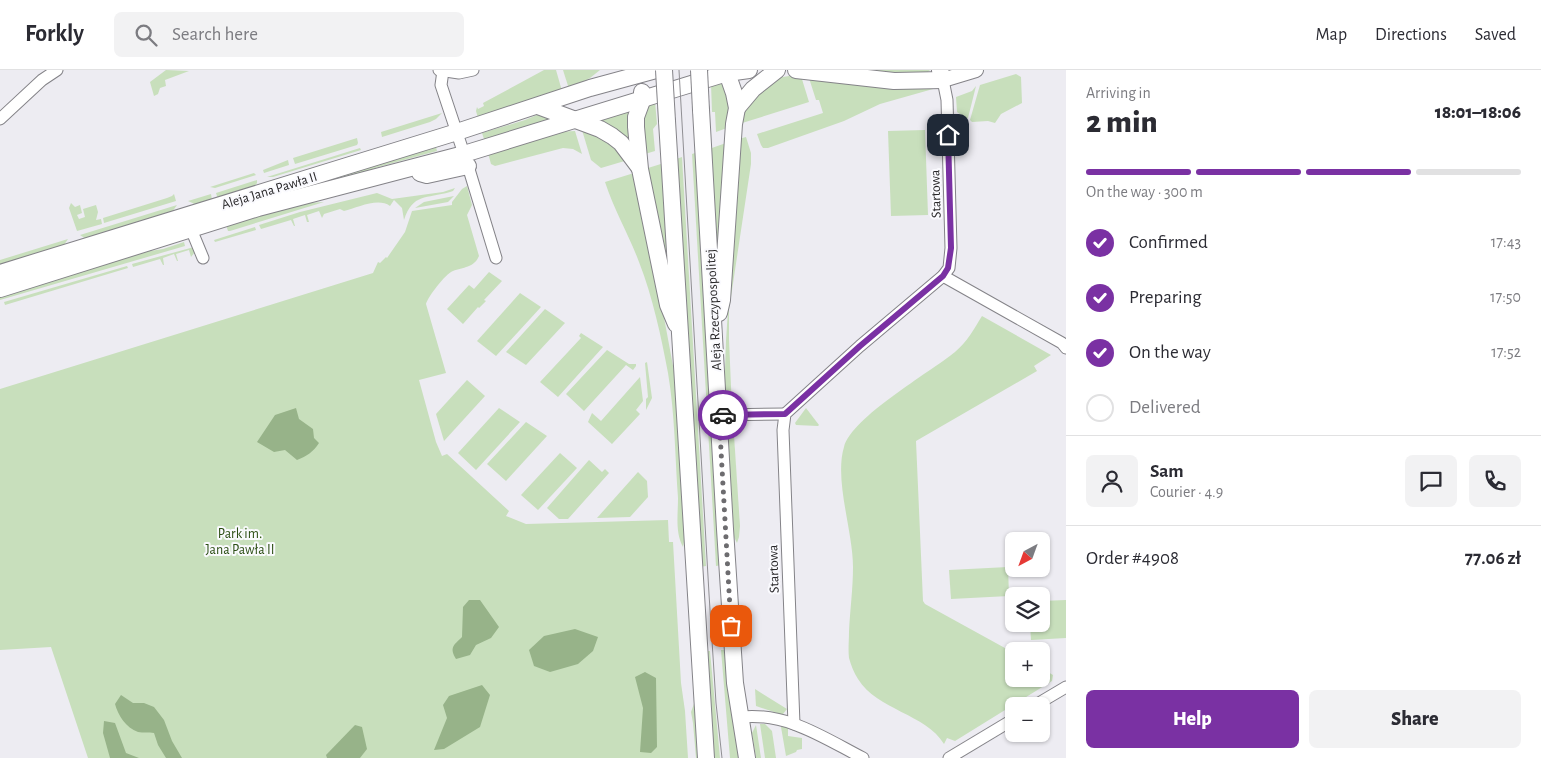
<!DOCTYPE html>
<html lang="en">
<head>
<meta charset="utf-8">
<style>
  body { margin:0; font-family:"Alegreya Sans",sans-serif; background:#f2f2f3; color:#2b2b33; height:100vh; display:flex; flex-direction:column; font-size:19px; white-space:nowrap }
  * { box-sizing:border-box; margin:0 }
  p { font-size:16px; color:#7c7c81 }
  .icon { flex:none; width:28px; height:28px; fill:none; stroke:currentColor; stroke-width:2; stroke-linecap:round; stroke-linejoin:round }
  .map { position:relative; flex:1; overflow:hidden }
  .details { display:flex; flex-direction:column; background:#fff; width:475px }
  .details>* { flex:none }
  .needle { width:32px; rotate:221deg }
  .tools { position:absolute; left:1005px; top:462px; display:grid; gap:10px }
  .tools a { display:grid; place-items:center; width:45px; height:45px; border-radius:8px; background:#fff; box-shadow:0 1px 4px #0004; font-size:25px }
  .pin { position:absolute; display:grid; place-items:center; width:42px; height:42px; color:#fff; margin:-21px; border-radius:10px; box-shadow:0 2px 8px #0006 }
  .courier { position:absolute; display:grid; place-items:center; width:50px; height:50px; margin:-25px; border:4px solid #7a31a3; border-radius:50%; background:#fff; color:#222; box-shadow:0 1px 6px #0007 }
  .head em { font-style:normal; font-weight:800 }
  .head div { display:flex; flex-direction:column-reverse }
  .head { display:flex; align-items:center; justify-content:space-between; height:85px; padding:0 20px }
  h1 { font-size:32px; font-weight:800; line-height:38px }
  .bar { display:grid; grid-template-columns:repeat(4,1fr); gap:8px 5px; align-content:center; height:60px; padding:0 20px }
  .bar i { height:6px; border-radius:4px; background:#e1e1e2 }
  .bar .on { background:#7a31a3 }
  .bar p { grid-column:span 4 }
  .line { display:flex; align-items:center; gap:12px; padding:0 20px; border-top:1px solid #e1e1e2 }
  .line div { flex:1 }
  .round { display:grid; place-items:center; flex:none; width:52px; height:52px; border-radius:8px; background:#f2f2f3 }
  ol { padding:0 20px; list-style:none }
  li { display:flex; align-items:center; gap:15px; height:55px }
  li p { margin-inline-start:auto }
  li .icon { padding:5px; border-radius:50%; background:#7a31a3; color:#fff; stroke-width:4 }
  li:last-child { color:#7c7c81 }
  li i { width:28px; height:28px; border:2px solid #e1e1e2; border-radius:50% }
  .cta { display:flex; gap:10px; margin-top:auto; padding:10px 20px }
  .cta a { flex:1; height:58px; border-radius:8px; background:#7a31a3; color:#fff; font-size:20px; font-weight:800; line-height:58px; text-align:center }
  .cta a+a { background:#f2f2f3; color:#2b2b33 }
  header { display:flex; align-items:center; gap:30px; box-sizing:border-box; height:70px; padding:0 25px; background:#fff; border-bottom:1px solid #e1e1e2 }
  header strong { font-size:24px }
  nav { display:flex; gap:28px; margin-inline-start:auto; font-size:18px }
  .search { width:350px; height:45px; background:#f2f2f3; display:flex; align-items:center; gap:12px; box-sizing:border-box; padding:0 18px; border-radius:8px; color:#7c7c81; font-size:19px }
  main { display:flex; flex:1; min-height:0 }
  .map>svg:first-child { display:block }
</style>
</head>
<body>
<header>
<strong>Forkly</strong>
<div class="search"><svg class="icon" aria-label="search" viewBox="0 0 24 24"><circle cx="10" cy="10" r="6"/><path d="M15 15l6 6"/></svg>Search here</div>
<nav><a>Map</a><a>Directions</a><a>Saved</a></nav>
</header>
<main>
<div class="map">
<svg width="1066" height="688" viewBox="0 0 1066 688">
  <rect width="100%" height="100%" fill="#edecf2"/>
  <g fill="#c8dfbc">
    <polygon points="166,0 189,1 165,10 166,16 160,18 158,24 154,26 150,12"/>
    <polygon points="544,0 556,0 562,21 478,48 476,41 477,37 478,39 484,36 483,33"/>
    <polygon points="563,0 600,0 590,8 569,19"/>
    <polygon points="831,0 930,0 926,4"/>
    <polygon points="1016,4 1021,7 1022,33 1001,44 995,53 988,51 972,52 970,50 980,15"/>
    <polygon points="789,6 801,6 809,32 739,54 748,33 777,8"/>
    <polygon points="809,8 931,18 933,19 880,34 844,51 768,78 763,78 761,75 757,64 823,43 819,30 816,30"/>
    <polygon points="725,10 729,28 727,58 716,62 715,42 712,42 711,14"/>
    <polygon points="976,16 968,48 967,49 957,42 956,27 972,21"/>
    <polygon points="655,31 657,54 653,59 655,81 645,84 641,65 644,34"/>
    <polygon points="563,34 567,46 485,72 482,63 525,50"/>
    <polygon points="634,37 633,79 588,52"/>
    <polygon points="442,43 436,49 430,52 382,67 381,62"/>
    <polygon points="582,60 601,66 628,90 601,98 591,90"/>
    <polygon points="925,60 928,145 891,146 888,61"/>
    <polygon points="575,61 582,84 573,79 563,78 495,96 491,94 488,83 557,62"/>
    <polygon points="746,67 751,83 751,94 729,240 729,269 732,340 728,339 725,337 724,328 726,271 739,69"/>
    <polygon points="357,68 358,73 357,75 295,94 293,88"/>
    <polygon points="435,73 437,81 378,97 348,108 252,135"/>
    <polygon points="726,73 718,215 709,79"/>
    <polygon points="360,78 361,80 273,107 267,107"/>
    <polygon points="698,82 722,495 716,496 692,84"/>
    <polygon points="682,87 706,496 700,497 676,89"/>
    <polygon points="288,90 289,95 264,103 263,100"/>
    <polygon points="664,93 672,224 648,98"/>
    <polygon points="254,103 256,105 215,118 210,117"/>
    <path d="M634,103L657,210L676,312L686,462L683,477C675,462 678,445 678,428C675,387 675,344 668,303C661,266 653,228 639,192C629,165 614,140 605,112Z"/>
    <polygon points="257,110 257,113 254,117 218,129 216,123"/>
    <path d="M467,116L472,135L467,145L479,186C474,198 463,197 453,201C445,204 428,227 426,234L446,303L419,310L436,372L442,386L447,384L509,441L506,446L526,454L668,450L669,472H673L681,613L685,641L688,688H88L51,577L0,580V319L373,203L378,192L380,193L386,187L387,188L405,162L412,141L452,135V132L462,119Z"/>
    <path d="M455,118L453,121L450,122C426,129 413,123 404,150L402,138L394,130L390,136C378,127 357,138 344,141L340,139L324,144L322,148L319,141L307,145L309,152H307L305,145L293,149L295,156H294L291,150L261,159L259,155L300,142L377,123L392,129L443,122Z"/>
    <polygon points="174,124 176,131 104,153 103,148 167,128 172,126"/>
    <polygon points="211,124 212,130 197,135 188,131"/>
    <polygon points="454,126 448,132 415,138 424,132"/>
    <polygon points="324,132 230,161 228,161 226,155 307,133"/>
    <polygon points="71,133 75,137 80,135 82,143 77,145 79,149 85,147 83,139 96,135 98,142 96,150 101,149 102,154 77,161 69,138"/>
    <polygon points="177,135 172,142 86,169 80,165"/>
    <polygon points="255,157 256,160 215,172 214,170"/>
    <polygon points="68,169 64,175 0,197 0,190"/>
    <polygon points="184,172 185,176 0,230 0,225 130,184 163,179"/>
    <polygon points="194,177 195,182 191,187 189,180 176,184 178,191 177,191 174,184 163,188 164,195 163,195 160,189 133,197 132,194"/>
    <polygon points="127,196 128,198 5,235 4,232"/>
    <polygon points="489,202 502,211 484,230 486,231 479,238 478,237 463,254 447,239 469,215 474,219"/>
    <polygon points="520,223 541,237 496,286 477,271"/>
    <polygon points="545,239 565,253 526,295 506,282"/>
    <path d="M982,246L1051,285L1034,296L1037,301L916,371L923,531L925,534L1014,583V609H1041V598L1053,605L1052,611L955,671L947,668L944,674C926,644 877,640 858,609C854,603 851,595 849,588C848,580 849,570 849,562C850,540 853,519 853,497C853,461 834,410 844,377C852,347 929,303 955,282C967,272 974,259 982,246Z"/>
    <polygon points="581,263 603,277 558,327 540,312 581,268 579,266"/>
    <polygon points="607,280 629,294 636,294 636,296 633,300 626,295 584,341 566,324"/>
    <polygon points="647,292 652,328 646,340 646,329 648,327 645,293"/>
    <polygon points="640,307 643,331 636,340 640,344 612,374 588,352 592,343 601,351"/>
    <polygon points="467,310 485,326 444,371 436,344"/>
    <polygon points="499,338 520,352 476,400 458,383"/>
    <polygon points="806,338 819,355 818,356 796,355 795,353"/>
    <polygon points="733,350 740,456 739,467 737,473 734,467 727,353"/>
    <polygon points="526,352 547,366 506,411 487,394"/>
    <polygon points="560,383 577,398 538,440 521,425"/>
    <polygon points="589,390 602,402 605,399 609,403 568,449 559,449 547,438"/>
    <polygon points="638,402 647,411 648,427 630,447 597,448"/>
    <polygon points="1008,497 1009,526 951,529 949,500"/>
    <polygon points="1066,530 1066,568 1031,570 1030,554 1041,554 1041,531"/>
    <polygon points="721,580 726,580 740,688 730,688"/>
    <polygon points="705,581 710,581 720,688 712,688"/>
    <polygon points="755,619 787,639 783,644 780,644 756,636"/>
    <polygon points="695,631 699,688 696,688 693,653 691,642"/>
    <polygon points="760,654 765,654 772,661 776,688 765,688"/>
    <polygon points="756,655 761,688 756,688 752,663"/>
    <polygon points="783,656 788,657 788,666 802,668 802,679 797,680 796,682 786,686 781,657"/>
  </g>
  <g fill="#97b389">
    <path d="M296,338L299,349L313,359L314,368L319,373C313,382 307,386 297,390L285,380L274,382L257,372L275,345Z"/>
    <path d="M469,530H480L499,557L491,568L476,575L470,585L456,589C449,577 454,575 462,567L463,537Z"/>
    <polygon points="575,559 598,567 593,581 578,594 550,602 534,596 529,580 544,566"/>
    <polygon points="645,602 656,608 657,677 651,683 640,682 643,638 635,607"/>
    <polygon points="482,615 490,625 480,657 444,679 434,680 447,648 443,635 449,626"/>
    <path d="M121,625L133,633H144L154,637L164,650L172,671L182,688H166L158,675L154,663C149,662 143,663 138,662C126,658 118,645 115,634Z"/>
    <polygon points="104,651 115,653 126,683 139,688 110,688 103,663"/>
    <polygon points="355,655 362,657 367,679 360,688 327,688 326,685"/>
  </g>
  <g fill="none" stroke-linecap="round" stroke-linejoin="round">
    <defs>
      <g id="minor">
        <polyline points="439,0 459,3 473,0"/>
        <polyline points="443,1 441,15 468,96 496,188"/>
        <polyline points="0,49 42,10 57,0"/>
        <polyline points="191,159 203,188"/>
        <polyline points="943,206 1062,273 1066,278"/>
        <polyline points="719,345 785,344"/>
        <polyline points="1034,636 1066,617"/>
        <path d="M741,647C787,642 824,668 863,688"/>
        <polyline points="794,654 783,360 785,344 860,276 943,206 949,198 951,178 947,30 943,10"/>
        <polyline points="949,688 1014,649"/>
      </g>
      <polyline id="tertiary" points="943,10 976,0"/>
      <g id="secondary">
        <polyline points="796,0 894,11 943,10 940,0"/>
        <polyline points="642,22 643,28 636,47 636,57 640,99 668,235 676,254"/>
        <polyline points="538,36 600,59 612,66 621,73 639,97"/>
        <polyline points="737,38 753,19 777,0"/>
        <polyline points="701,40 725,459 735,613 747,688"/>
        <polyline points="667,51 706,688"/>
        <polyline points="420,103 427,105 468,96"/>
        <polyline points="0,203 457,62 590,18 656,0"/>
        <polyline points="0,219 258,138 464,84 727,3 749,0"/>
        <polyline points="719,243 722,230 734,54 737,38 734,23 726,0"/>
      </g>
    </defs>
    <use href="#minor" stroke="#848388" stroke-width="13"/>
    <use href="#tertiary" stroke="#848388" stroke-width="16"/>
    <use href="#secondary" stroke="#848388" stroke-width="18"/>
    <use href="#minor" stroke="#fff" stroke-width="11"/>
    <use href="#tertiary" stroke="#fff" stroke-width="14"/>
    <use href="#secondary" stroke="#fff" stroke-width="16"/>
    <polyline stroke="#908f93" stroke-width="1" points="679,0 709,524 716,633 722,688"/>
    <defs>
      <g id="secondary-bridge">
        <polyline points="664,0 667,51"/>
        <polyline points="699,0 701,40"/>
      </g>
    </defs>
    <use href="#secondary-bridge" stroke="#848388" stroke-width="18" stroke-linecap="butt"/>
    <use href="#secondary-bridge" stroke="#fff" stroke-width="16"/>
  </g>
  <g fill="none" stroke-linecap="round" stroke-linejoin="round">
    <polyline stroke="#6d6c6f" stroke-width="5" stroke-dasharray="0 9" points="723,345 719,345 731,556"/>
    <polyline stroke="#7a31a3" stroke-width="6" points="723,345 785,344 860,276 943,206 948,198 951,178 948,65"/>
  </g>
  <g text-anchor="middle" stroke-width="4" stroke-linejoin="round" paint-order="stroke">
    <g font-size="14" fill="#282729" stroke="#fafafe">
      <text transform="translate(269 120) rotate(-17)" y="5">Aleja Jana Pawła II</text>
      <text transform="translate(935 124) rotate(-92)" y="5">Startowa</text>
      <text transform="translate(713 240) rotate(-93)" y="5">Aleja Rzeczypospolitej</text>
      <text transform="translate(773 499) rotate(-92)" y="5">Startowa</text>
    </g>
    <g font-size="14" fill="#2a4d12" stroke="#fafafe">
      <text x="240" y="468">Park im.<tspan x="240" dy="16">Jana Pawła II</tspan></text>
    </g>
  </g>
</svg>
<div class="tools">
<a><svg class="needle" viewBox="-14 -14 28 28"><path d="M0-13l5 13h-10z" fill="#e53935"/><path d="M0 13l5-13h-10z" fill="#7c7c81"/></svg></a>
<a><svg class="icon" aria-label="layers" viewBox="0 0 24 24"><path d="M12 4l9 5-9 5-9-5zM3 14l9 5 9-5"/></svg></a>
<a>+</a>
<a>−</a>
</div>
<div class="pin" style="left:731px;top:556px;background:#ea580c"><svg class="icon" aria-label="bag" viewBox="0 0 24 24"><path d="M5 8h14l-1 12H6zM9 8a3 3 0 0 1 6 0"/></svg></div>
<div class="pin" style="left:948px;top:65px;background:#1f2937"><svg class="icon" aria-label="home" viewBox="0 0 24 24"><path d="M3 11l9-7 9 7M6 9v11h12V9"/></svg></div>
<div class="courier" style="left:723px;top:345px"><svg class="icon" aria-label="car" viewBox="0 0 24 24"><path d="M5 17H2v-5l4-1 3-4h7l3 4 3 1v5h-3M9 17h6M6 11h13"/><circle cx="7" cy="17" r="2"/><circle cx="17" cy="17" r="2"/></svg></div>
</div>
<section class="details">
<div class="head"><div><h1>2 min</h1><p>Arriving in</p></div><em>18:01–18:06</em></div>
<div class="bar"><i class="on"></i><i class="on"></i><i class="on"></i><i></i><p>On the way · 300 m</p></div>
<ol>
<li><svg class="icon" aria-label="check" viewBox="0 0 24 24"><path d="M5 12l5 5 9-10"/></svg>Confirmed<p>17:43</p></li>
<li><svg class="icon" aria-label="check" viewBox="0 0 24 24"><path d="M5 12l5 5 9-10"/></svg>Preparing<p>17:50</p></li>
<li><svg class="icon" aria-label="check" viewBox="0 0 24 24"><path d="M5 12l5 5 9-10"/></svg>On the way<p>17:52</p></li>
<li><i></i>Delivered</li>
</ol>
<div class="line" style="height:90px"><a class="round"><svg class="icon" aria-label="person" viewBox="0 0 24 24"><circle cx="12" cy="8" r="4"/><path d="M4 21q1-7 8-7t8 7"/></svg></a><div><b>Sam</b><p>Courier · 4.9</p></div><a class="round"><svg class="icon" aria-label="chat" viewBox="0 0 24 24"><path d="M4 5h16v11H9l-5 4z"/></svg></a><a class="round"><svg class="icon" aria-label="phone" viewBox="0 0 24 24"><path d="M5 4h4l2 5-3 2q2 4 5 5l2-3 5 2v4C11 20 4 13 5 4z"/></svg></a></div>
<div class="line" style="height:65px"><div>Order #4908</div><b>77.06 zł</b></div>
<div class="cta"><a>Help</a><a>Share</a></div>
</section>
</main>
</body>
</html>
